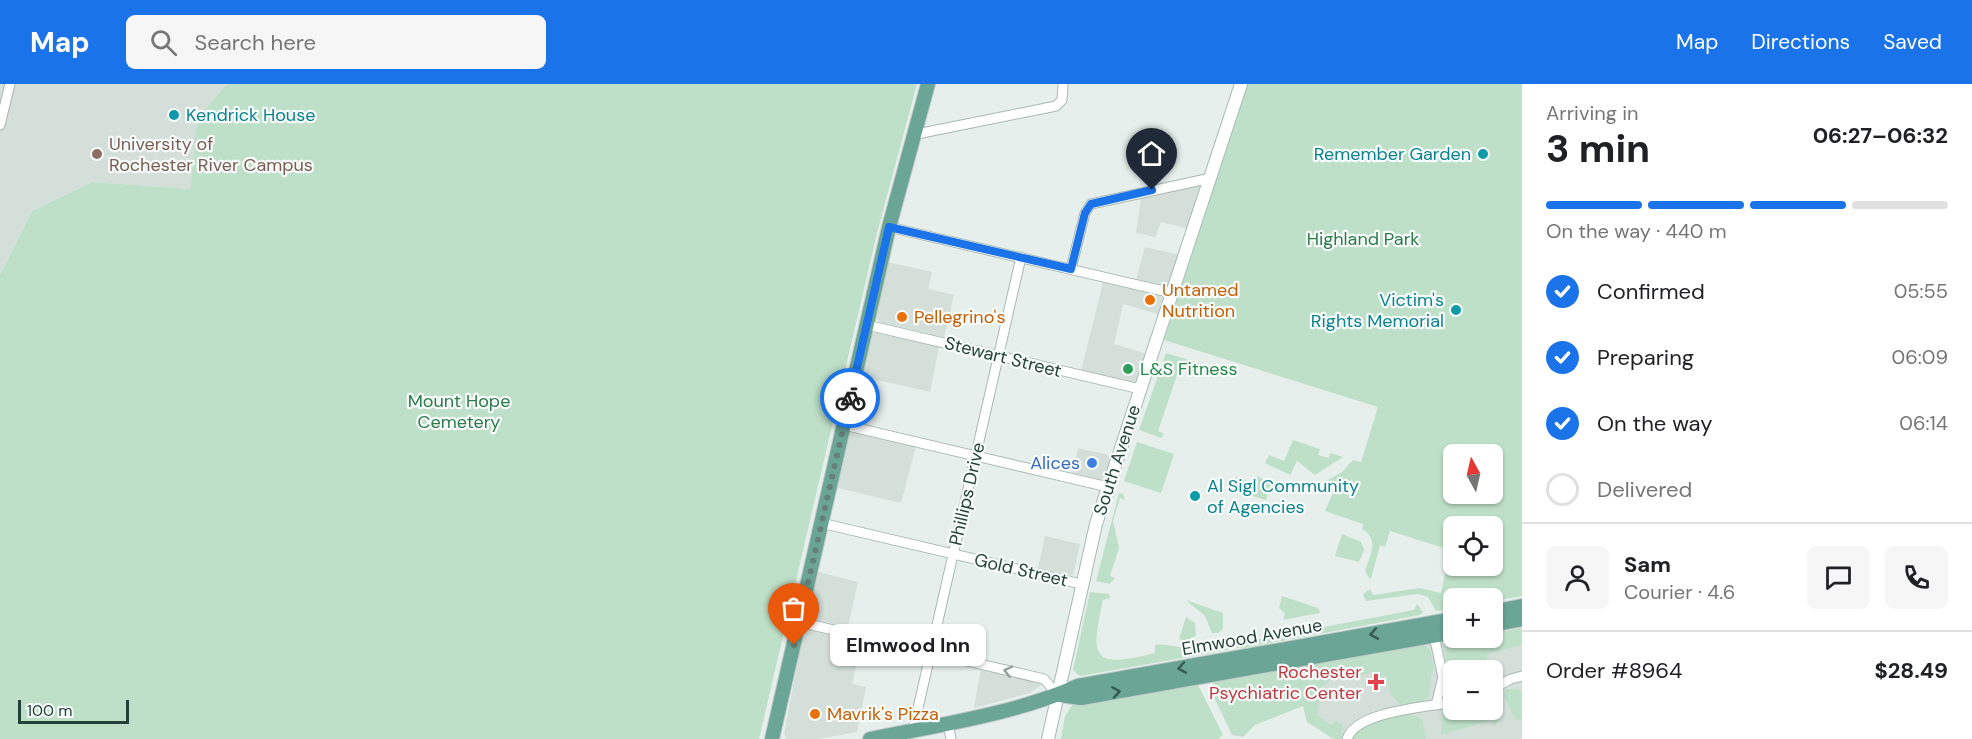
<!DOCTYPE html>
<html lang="en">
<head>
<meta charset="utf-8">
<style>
  body { margin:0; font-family:"DM Sans",sans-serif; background:#f6f6f6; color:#202124; height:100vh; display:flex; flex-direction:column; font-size:22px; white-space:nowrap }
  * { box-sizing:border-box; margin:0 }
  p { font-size:20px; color:#757577 }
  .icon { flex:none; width:33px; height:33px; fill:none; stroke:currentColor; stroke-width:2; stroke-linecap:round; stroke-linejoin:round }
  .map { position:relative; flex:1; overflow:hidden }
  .sheet { display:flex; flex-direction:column; background:#fff; width:450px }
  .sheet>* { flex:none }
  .needle { width:39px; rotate:352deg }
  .tools { position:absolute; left:1443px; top:360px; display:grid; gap:12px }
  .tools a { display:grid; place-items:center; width:60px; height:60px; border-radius:9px; background:#fff; box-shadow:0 2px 4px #0004; font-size:30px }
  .scale { position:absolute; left:18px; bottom:15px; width:111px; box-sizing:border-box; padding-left:6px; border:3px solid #24423a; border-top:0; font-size:16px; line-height:21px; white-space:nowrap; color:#24423a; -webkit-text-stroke:4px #f7fbf9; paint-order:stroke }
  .pin { position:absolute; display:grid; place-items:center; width:51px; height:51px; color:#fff; margin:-62px -26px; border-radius:50% 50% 50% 0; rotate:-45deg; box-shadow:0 0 6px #0007 }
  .pin .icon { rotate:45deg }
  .courier { position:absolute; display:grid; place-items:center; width:60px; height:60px; margin:-30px; border:4px solid #1a73e8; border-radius:50%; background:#fff; color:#222; box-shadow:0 2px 8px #0007 }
  .bubble { position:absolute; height:42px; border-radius:9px; background:#fff; box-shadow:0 2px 4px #0004; font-size:20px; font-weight:700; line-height:42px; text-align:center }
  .headline em { font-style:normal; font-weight:700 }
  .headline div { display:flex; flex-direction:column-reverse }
  .headline { display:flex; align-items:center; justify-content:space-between; height:102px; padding:0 24px }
  h1 { font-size:39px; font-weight:700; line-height:45px }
  .bar { display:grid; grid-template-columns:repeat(4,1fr); gap:9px 6px; align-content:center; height:72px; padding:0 24px }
  .bar i { height:8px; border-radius:4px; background:#e0e0e0 }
  .bar .on { background:#1a73e8 }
  .bar p { grid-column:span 4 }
  .line { display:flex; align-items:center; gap:15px; padding:0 24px; border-top:2px solid #e0e0e0 }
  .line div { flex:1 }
  .round { display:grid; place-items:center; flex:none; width:63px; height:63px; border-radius:9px; background:#f6f6f6 }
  ol { padding:0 24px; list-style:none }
  li { display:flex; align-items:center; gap:18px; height:66px }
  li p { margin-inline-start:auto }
  li .icon { padding:6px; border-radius:50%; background:#1a73e8; color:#fff; stroke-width:4 }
  li:last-child { color:#757577 }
  li i { width:33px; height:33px; border:3px solid #e0e0e0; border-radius:50% }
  header { display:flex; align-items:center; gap:36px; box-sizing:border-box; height:84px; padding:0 30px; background:#1a73e8; color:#fff }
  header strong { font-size:28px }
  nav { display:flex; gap:33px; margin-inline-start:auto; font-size:21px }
  .search { width:420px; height:54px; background:#f6f6f6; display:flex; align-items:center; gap:15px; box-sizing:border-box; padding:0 21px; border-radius:9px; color:#757577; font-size:22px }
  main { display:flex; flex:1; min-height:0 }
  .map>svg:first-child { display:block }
</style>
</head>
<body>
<header>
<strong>Map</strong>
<div class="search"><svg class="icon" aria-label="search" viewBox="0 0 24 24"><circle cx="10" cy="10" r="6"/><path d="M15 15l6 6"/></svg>Search here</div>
<nav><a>Map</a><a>Directions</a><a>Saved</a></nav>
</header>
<main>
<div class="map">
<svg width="1522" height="655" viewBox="0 0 1522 655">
  <rect width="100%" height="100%" fill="#e6efeb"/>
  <g fill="#d4dfda" fill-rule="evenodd">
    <polygon points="0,0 227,0 201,30 196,43 192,105 92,98 32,127 0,191"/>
    <polygon points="1211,94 1193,146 1161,138 1155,153 1136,149 1142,108"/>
    <polygon points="1145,163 1185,172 1164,232 1123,220 1114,260 1151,271 1140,305 1080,291 1104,194 1135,201"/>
    <polygon points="887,178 932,188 928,205 954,211 944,253 880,238 875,233"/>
    <polygon points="877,249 939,263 930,308 860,292 870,251"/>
    <polygon points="844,341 917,358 901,419 830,402"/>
    <polygon points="1078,364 1118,373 1108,403 1071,394"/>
    <polygon points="1045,452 1080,460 1073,492 1038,484"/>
    <polygon points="815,487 858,498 846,552 862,556 852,600 866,603 857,648 818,655 787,655 784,650"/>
    <path d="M1522,544V655H1334L1307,638L1296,583L1469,554H1492L1493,549ZM1454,586H1492V626H1454Z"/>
    <polygon points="981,584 1044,599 1030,609 974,624"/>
  </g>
  <g fill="#bfe0c8" fill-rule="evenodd">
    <polygon points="227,0 917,0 877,149 759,655 0,655 0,191 32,127 92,98 191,105 196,43 201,30"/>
    <path d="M1248,0H1522V512L1493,517L1492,514H1454L1453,525L1436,527L1428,513L1418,510L1366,517L1363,510L1370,505L1373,511L1420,504L1441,509L1450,466L1390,447L1385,463L1380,461L1371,495L1369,494L1365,487C1370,472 1380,455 1362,445L1363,440L1325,427L1333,409L1323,399L1342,388L1353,376L1361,378L1378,323L1164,256ZM1492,370V410H1454V370ZM1454,442H1492V482H1454Z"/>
    <polygon points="1166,269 1202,280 1201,288 1180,282 1158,347 1164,350 1161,354 1139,346"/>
    <polygon points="1293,356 1320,365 1318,371 1329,374 1330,369 1343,373 1315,391 1297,377 1290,391 1265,379 1269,371 1284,377"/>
    <polygon points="1137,358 1174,370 1161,409 1124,397"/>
    <polygon points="1257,392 1283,405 1270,402 1266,416 1233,406 1235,393 1255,399"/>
    <polygon points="1119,409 1123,410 1125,416 1120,414 1113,437 1119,464 1110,492 1115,494 1110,500 1096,497"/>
    <polygon points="1342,450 1361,458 1364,466 1359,478 1335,472"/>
    <path d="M1090,508L1109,510L1110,514L1103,516C1090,575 1092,585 1155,569V561C1167,559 1177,565 1189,562C1200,560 1218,553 1227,559L1228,566L1080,592L1073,586Z"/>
    <polygon points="1282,512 1318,524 1320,529 1283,536 1285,529 1279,524"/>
    <polygon points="1186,516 1223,529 1223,545 1218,549 1212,549 1205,532"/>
    <polygon points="1417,520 1423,528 1420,531 1243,564 1237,564 1236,559 1241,552 1244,558 1414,526"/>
    <polygon points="1186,533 1195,539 1196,552 1184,557 1179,555"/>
    <polygon points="1522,544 1522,561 1487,570 1487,578 1479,586 1454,586 1453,606 1451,605 1444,559 1472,554 1492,554 1493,549"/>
    <path d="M1423,561L1430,565L1434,585C1427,596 1434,606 1426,616L1401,621L1391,611L1386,592L1380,593L1375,588L1351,593L1349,587L1334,593L1317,607L1321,611L1317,631L1331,641L1336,637L1343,642L1341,655H1334L1307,638L1303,622L1255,641L1243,653L1232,651L1215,615L1213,597Z"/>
    <polygon points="1195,600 1198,601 1223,651 1218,655 1061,655 1065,632 1073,620"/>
    <polygon points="1506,605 1516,605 1522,608 1522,635 1515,636 1504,611"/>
    <polygon points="1493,618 1499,636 1494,642 1492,636 1441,651 1442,628 1453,622 1454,626 1492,626"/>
    <polygon points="1409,630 1422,635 1426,655 1352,655 1353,649 1366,639"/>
  </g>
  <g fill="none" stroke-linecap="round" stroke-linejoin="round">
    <defs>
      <g id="street">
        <polyline points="0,41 10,0"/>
        <polyline points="912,51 1056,22 1062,16 1063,0"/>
        <polyline points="889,143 1172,209"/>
        <polyline points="1071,185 1085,129 1091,120 1211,94"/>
        <polyline points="867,241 1140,305"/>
        <polyline points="844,341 1108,403"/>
        <polyline points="821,439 1081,500"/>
        <polyline points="799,538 1044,595 1058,611"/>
        <polyline points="1433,547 1443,593 1436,621"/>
        <polyline points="1492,605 1511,595 1522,592"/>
        <polyline points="948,639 951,655"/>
        <polyline points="913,646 1021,173"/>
        <path d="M1347,655C1356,627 1427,623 1454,618"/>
      </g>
      <polyline id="secondary" points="1048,655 1096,440 1241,0"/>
      <g id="primary">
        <polyline points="1492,528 1522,522"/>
        <polyline points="1492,541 1522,535"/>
        <polyline points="1060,611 1081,614 1454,548"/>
        <polyline points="772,655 889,143 928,0"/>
        <path d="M870,655C938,641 1015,630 1078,602L1454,535"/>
      </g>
    </defs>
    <use href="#street" stroke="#a8b8b2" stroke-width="11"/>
    <use href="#secondary" stroke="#a4bbb3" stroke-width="14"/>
    <use href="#primary" stroke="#c2cac8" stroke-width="16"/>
    <use href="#street" stroke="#fff" stroke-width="9"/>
    <use href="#secondary" stroke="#fff" stroke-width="12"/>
    <use href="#primary" stroke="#6aa596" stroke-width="14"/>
  </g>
  <defs><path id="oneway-chevron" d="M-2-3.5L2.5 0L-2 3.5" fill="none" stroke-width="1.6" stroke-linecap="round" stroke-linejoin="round" transform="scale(1.5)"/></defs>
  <g stroke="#365b51">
    <use href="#oneway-chevron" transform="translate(1374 550) rotate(170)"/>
    <use href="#oneway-chevron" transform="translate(1182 584) rotate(170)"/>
    <use href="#oneway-chevron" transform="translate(1116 608) rotate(-9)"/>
  </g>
  <use stroke="#92a09c" href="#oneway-chevron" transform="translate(1008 587) rotate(-167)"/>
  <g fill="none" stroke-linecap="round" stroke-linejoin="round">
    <polyline stroke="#687f78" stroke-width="6" stroke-dasharray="0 10.8" points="794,561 850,314"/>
    <polyline stroke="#1a73e8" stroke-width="8" points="850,314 889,143 1071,185 1085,129 1091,120 1152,106"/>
  </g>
  <g fill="#0f9aa8" stroke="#f7fbf9" stroke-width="2">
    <circle cx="174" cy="31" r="6"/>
    <circle cx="1483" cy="70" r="6"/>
    <circle cx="1456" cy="226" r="6"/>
    <circle cx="1195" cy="412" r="6"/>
  </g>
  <circle fill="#8d6e63" stroke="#f7fbf9" stroke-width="2" cx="97" cy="70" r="6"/>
  <g fill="#e8710a" stroke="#f7fbf9" stroke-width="2">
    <circle cx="1150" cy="216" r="6"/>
    <circle cx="902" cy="233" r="6"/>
    <circle cx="815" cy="630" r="6"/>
  </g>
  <circle fill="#2e9e5b" stroke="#f7fbf9" stroke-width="2" cx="1128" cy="285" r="6"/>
  <circle fill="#3f7fe0" stroke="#f7fbf9" stroke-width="2" cx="1092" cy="379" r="6"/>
  <path fill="#e0444e" stroke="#f7fbf9" stroke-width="2" d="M1373 589h6v6h6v6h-6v6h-6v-6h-6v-6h6z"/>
  <g text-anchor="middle" stroke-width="4.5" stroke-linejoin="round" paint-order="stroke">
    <g font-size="18" fill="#0d838f" stroke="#f7fbf9" text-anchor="start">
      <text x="186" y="37">Kendrick House</text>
      <text x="1471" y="76" text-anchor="end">Remember Garden</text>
      <text x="1444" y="222" text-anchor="end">Victim's<tspan x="1444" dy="21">Rights Memorial</tspan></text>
      <text x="1207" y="408">Al Sigl Community<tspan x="1207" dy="21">of Agencies</tspan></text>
    </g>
    <g font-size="18" fill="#785e54" stroke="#f7fbf9" text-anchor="start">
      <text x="109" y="66">University of<tspan x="109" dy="21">Rochester River Campus</tspan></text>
    </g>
    <g font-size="18" fill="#2d7a4b" stroke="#f7fbf9">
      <text x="1363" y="161">Highland Park</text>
      <text x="459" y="323">Mount Hope<tspan x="459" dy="21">Cemetery</tspan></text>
    </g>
    <g font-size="18" fill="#c56008" stroke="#f7fbf9" text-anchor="start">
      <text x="1162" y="212">Untamed<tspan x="1162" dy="21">Nutrition</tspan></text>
      <text x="914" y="239">Pellegrino's</text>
      <text x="827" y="636">Mavrik's Pizza</text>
    </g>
    <g font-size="18" fill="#24423a" stroke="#f7fbf9">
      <text transform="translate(1003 273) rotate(14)" y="6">Stewart Street</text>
      <text transform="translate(1117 376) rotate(-72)" y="6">South Avenue</text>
      <text transform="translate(967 410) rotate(-77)" y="6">Phillips Drive</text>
      <text transform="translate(1021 486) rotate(13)" y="6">Gold Street</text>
      <text transform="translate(1252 553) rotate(-10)" y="6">Elmwood Avenue</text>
    </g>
    <g font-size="18" fill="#27864d" stroke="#f7fbf9" text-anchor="start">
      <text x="1140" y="291">L&amp;S Fitness</text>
    </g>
    <g font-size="18" fill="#366cbe" stroke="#f7fbf9" text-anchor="end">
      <text x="1080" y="385">Alices</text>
    </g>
    <g font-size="18" fill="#be3a42" stroke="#f7fbf9" text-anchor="end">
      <text x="1362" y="594">Rochester<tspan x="1362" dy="21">Psychiatric Center</tspan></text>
    </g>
  </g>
</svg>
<div class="tools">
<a><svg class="needle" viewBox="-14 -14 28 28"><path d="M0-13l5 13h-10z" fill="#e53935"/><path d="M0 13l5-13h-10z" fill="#757577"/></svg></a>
<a><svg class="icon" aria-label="locate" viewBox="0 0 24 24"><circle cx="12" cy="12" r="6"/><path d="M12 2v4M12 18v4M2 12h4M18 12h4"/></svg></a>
<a>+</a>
<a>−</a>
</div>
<div class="scale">100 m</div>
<div class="pin" style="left:794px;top:561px;background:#ea580c"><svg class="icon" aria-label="bag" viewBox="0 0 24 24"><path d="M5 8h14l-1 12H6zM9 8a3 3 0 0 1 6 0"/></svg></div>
<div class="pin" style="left:1152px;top:106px;background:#1f2937"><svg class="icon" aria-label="home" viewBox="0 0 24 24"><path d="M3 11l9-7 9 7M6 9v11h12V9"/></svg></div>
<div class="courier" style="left:850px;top:314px"><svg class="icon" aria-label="bike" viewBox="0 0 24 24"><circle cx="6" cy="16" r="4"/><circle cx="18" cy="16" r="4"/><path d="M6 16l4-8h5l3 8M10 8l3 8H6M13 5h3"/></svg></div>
<div class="bubble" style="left:830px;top:540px;width:156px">Elmwood Inn</div>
</div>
<section class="sheet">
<div class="headline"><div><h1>3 min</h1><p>Arriving in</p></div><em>06:27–06:32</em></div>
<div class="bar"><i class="on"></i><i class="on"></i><i class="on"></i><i></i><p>On the way · 440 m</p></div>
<ol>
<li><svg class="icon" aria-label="check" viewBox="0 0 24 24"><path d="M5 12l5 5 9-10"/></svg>Confirmed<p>05:55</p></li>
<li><svg class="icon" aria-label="check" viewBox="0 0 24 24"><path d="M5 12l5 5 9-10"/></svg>Preparing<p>06:09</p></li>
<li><svg class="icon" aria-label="check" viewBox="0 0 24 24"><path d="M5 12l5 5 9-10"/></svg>On the way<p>06:14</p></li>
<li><i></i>Delivered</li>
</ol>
<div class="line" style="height:108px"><a class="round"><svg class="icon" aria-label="person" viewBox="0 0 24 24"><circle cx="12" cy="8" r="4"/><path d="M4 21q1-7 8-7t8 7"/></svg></a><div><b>Sam</b><p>Courier · 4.6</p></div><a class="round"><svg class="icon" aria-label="chat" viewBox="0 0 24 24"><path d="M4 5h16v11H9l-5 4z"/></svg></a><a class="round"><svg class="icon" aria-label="phone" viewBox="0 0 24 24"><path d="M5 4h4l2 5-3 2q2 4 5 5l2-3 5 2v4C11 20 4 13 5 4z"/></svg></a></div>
<div class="line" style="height:78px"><div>Order #8964</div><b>$28.49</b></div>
</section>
</main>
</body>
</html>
